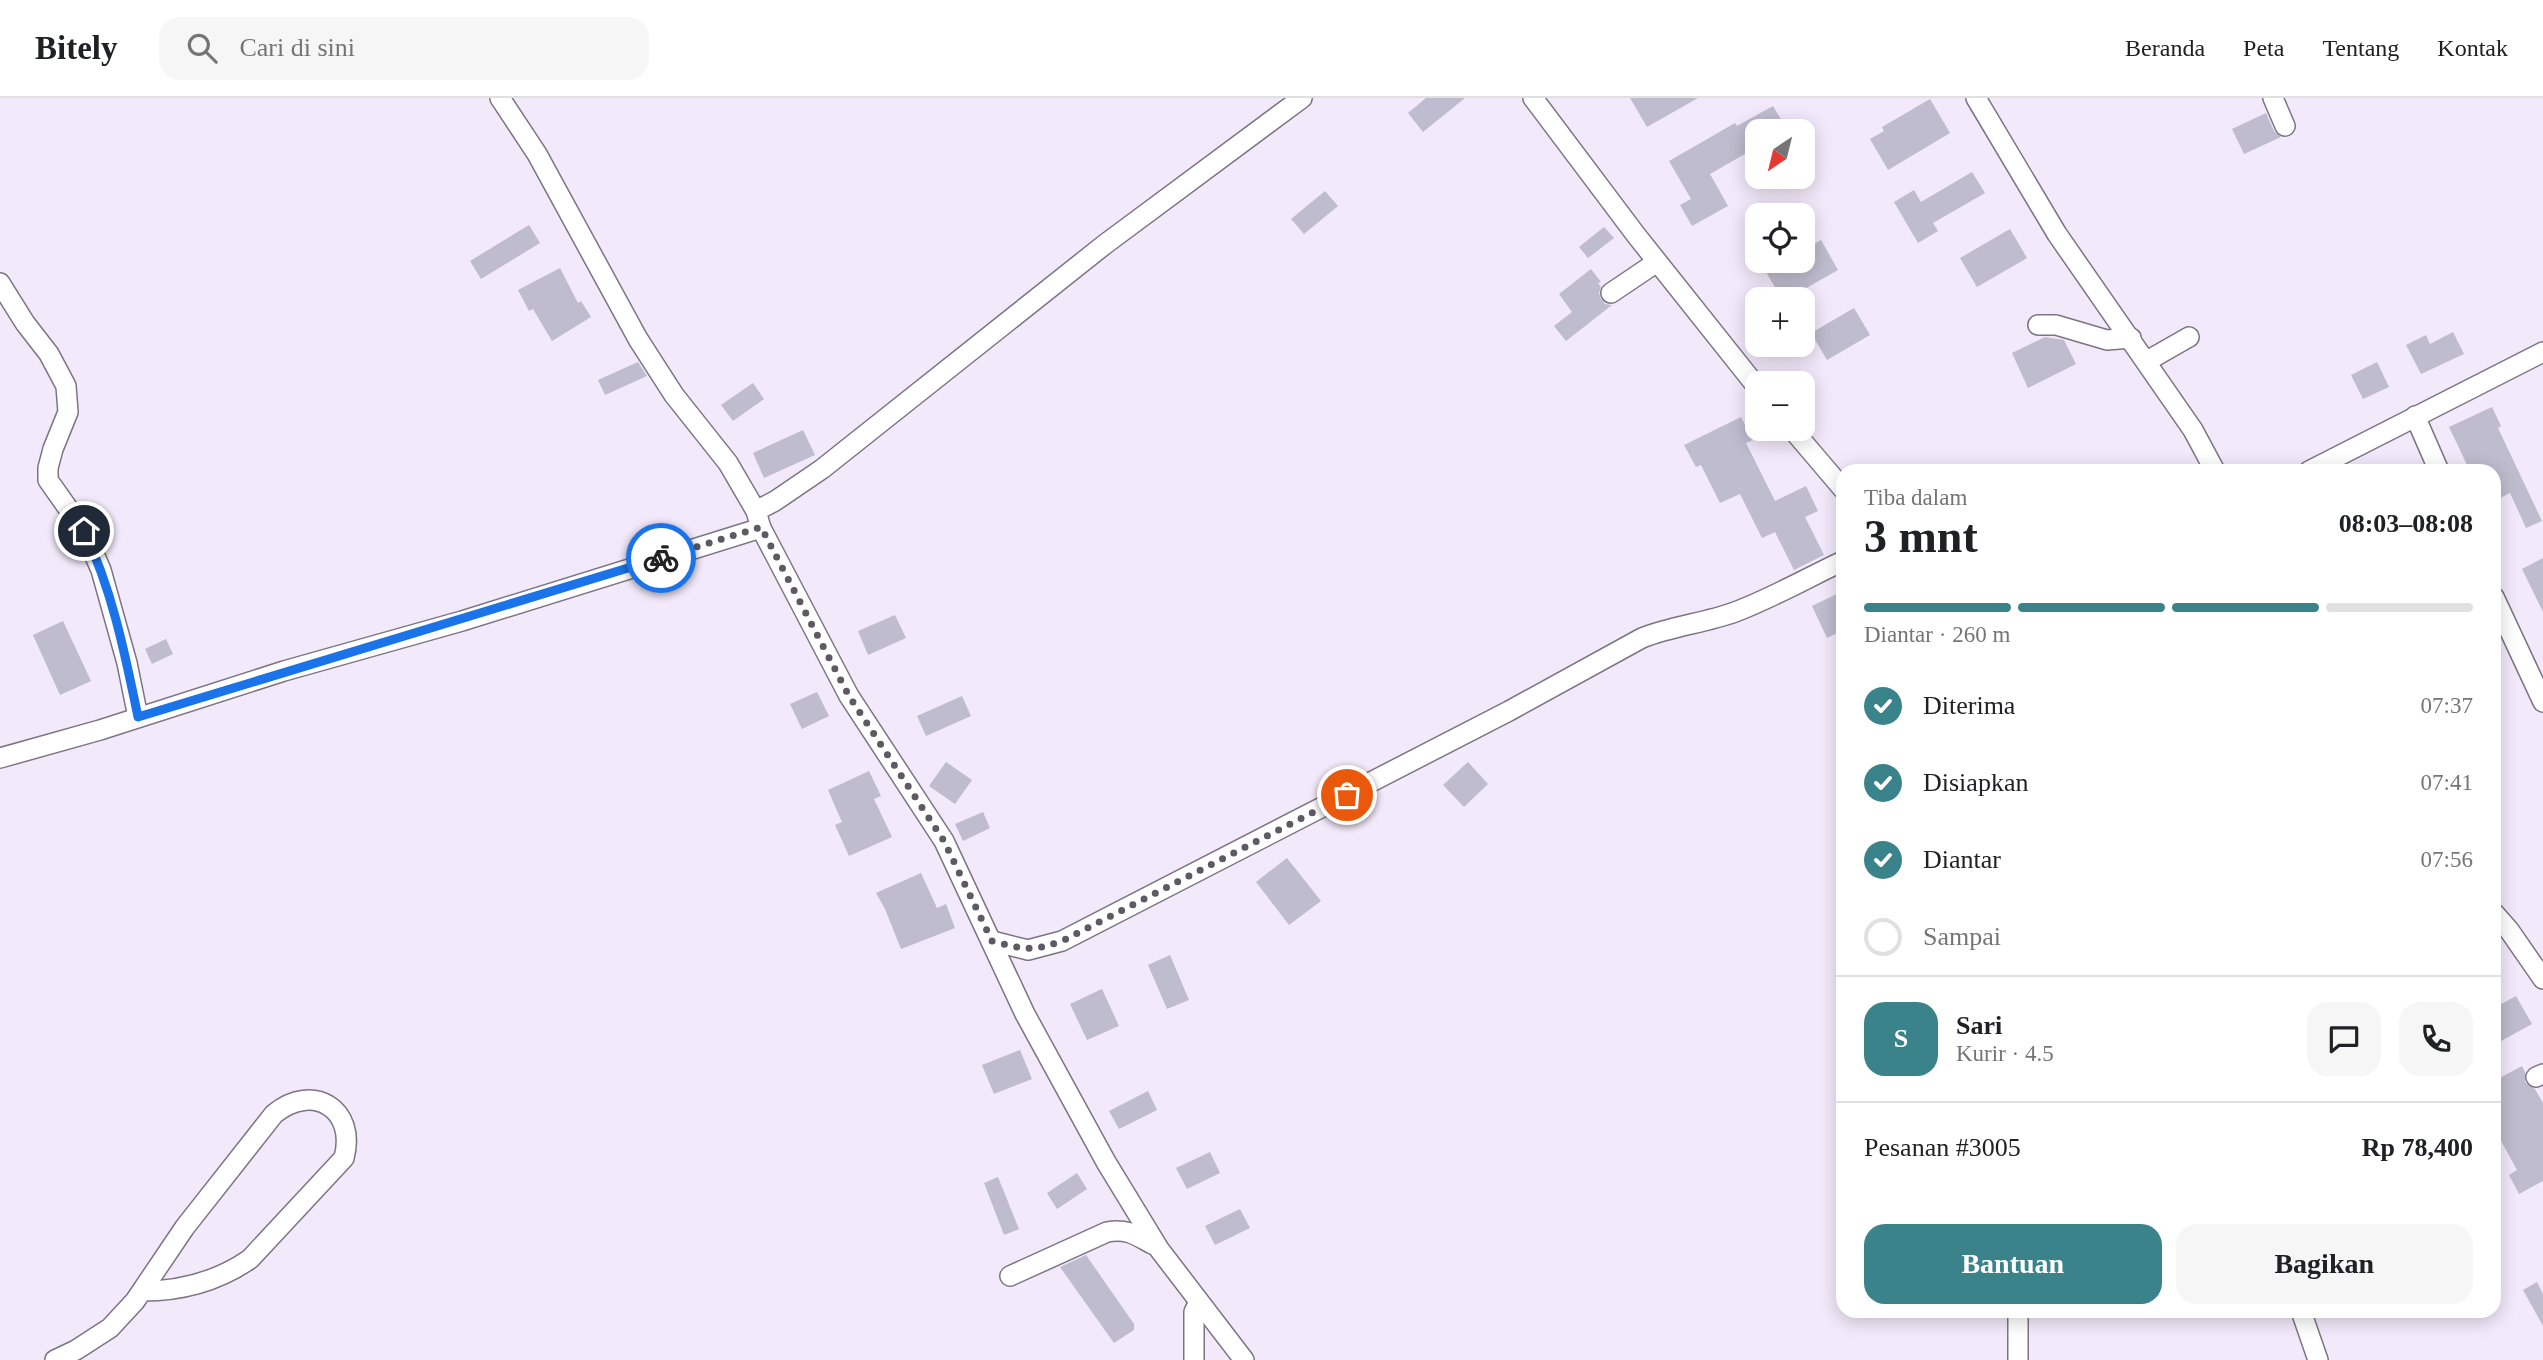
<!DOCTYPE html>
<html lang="id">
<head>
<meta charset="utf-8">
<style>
  body { margin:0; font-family:"Times New Roman",serif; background:#f6f6f6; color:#202124; height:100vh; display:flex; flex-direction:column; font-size:26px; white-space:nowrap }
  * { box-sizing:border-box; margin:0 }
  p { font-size:23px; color:#757577 }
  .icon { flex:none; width:38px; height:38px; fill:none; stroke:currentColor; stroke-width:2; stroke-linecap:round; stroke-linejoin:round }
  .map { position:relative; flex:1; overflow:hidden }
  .drawer { position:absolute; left:1836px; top:366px; width:665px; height:854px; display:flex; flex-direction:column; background:#fff; border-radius:21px; box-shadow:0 4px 18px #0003 }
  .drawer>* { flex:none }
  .needle { width:46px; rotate:215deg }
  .fabs { position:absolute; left:1745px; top:21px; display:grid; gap:14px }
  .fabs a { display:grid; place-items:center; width:70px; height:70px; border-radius:14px; background:#fff; box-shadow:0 4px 18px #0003; font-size:35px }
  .pin { position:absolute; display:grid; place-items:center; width:60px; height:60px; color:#fff; margin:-30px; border:4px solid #fff; border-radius:50%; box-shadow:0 2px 7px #0007 }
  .courier { position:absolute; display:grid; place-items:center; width:70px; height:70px; margin:-35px; border:5px solid #1a73e8; border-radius:50%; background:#fff; color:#222; box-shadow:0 2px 9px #0007 }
  .head em { font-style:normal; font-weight:700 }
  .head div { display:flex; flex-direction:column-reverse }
  .head { display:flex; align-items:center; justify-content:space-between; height:119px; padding:0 28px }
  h1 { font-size:46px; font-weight:700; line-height:52px }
  .bar { display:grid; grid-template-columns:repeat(4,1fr); gap:10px 7px; align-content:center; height:84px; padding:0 28px }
  .bar i { height:9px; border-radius:5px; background:#e0e0e0 }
  .bar .active { background:#3b838a }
  .bar p { grid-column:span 4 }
  .line { display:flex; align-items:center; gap:18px; padding:0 28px; border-top:2px solid #e0e0e0 }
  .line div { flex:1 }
  .round { display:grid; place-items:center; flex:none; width:74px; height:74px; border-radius:21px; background:#f6f6f6 }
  ol { padding:0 28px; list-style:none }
  li { display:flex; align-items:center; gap:21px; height:77px }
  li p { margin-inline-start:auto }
  li .icon { padding:7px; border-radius:50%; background:#3b838a; color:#fff; stroke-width:4 }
  li:last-child { color:#757577 }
  li i { width:38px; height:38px; border:4px solid #e0e0e0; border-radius:50% }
  .button { display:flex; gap:14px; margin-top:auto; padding:14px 28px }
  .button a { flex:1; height:80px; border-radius:21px; background:#3b838a; color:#fff; font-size:28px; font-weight:700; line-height:80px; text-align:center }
  .button a+a { background:#f6f6f6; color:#202124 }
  header { display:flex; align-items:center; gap:42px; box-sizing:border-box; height:98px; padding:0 35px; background:#fff; border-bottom:2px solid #e0e0e0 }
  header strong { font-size:33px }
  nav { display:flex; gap:38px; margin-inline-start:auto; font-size:24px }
  .search { width:490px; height:63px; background:#f6f6f6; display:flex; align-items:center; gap:18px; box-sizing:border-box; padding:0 24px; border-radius:21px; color:#757577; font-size:26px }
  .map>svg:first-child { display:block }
</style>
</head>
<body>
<header>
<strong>Bitely</strong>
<div class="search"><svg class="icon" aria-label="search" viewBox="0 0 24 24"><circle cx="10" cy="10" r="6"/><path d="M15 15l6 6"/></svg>Cari di sini</div>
<nav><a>Beranda</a><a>Peta</a><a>Tentang</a><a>Kontak</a></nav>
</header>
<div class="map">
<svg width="2543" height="1262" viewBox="0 0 2543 1262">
  <rect width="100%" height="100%" fill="#f2e9fa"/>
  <g fill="#bebcce">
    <polygon points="1426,0 1465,0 1423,34 1408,15"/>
    <polygon points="1630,0 1698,0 1647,29"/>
    <polygon points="1930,1 1950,35 1888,72 1870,41 1884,33 1882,29"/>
    <polygon points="1773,8 1788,33 1757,33 1757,49 1710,76 1728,108 1692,128 1680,107 1691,101 1669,63 1735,25 1737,28"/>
    <polygon points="2266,15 2274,33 2281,39 2244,56 2232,31"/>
    <polygon points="1972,74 1985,95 1933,125 1938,133 1918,145 1894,104 1914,92 1921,104"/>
    <polygon points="1325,93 1338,108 1304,136 1291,121"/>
    <polygon points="529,127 540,145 481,181 470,163"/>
    <polygon points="1604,129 1614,140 1588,160 1579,149"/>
    <polygon points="2010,131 2027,160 1977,189 1960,160"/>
    <polygon points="1821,142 1838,172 1787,201 1782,201 1766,174 1785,163 1802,163 1802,153"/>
    <polygon points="560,170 578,205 581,203 591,219 552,243 533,211 529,213 518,192"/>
    <polygon points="1591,171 1601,184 1598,185 1601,189 1599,195 1601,201 1605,206 1612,207 1566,243 1554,228 1572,214 1559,196"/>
    <polygon points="1854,210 1870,237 1827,262 1811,235"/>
    <polygon points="2453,234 2464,256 2421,276 2406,247 2426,237 2430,246"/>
    <polygon points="2045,239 2064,242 2076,266 2028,290 2012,255"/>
    <polygon points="638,264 647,278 605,297 598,282"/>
    <polygon points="2377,264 2389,289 2363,301 2351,277"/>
    <polygon points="753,285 764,301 733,323 721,307"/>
    <polygon points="2492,309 2501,328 2498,330 2542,423 2526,430 2510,395 2494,403 2494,373 2470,373 2449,329"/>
    <polygon points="1741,319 1753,342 1746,345 1775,403 1806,388 1818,413 1805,419 1824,457 1794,472 1775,434 1762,440 1740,396 1720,405 1701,367 1696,369 1684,347"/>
    <polygon points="803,332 815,357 764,380 753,355"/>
    <polygon points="2543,460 2543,514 2522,471"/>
    <polygon points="1843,493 1843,532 1827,540 1812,508"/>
    <polygon points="895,517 906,540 868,557 858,533"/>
    <polygon points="63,523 91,583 60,597 33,537"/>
    <polygon points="166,541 173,556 152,566 145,551"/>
    <polygon points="817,594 829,618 802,631 790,606"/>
    <polygon points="962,598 971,618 926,638 917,618"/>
    <polygon points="946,664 972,682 955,706 929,688"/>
    <polygon points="1468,664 1488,686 1464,709 1443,687"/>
    <polygon points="869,673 881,698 874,701 892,739 849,758 835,727 842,724 828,692"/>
    <polygon points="983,714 990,730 963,743 955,726"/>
    <polygon points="1287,760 1321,803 1289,827 1256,784"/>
    <polygon points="921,775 937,810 946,806 955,830 901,851 885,811 876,795"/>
    <polygon points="1170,857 1189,902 1167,911 1148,867"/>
    <polygon points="1102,891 1119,928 1087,942 1070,906"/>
    <polygon points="2516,898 2532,926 2494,947 2494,910"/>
    <polygon points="1020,952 1032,981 994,996 982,967"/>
    <polygon points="2522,968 2525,974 2525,984 2535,991 2543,1005 2543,1083 2519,1096 2509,1077 2517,1072 2494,1030 2494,983"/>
    <polygon points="1148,993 1157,1012 1119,1031 1109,1013"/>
    <polygon points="1210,1054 1220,1075 1187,1091 1176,1070"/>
    <polygon points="1077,1075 1087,1091 1057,1111 1047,1095"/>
    <polygon points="998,1079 1019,1131 1004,1137 984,1085"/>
    <polygon points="1240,1111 1250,1130 1215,1147 1205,1128"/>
    <polygon points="1086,1157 1134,1226 1134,1232 1114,1245 1060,1169"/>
    <polygon points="2537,1184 2543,1196 2543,1228 2523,1192"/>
  </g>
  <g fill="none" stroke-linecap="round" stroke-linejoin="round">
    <defs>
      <g id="minor">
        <polyline points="500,0 537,56 638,241 674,297 728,365 756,413 761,430 849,598 944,743 1025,916 1106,1064 1159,1151 1244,1262"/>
        <polyline points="1533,0 1636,137 1757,289"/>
        <polyline points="1976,0 2057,136 2193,332 2215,373"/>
        <polyline points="2273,0 2285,28"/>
        <polyline points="0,185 25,225 49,256 66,288 68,314 53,351 48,370 48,382 84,433 101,472 127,565 138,619"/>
        <polyline points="1611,195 1657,164"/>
        <polyline points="2038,227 2056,227 2107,242 2131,240"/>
        <polyline points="2147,263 2189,239"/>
        <polyline points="2415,318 2439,373"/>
        <polyline points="1792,331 1843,391"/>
        <polyline points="2309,373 2543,254"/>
        <polyline points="756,413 775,403 822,371 1104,147 1302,0"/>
        <polyline points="2494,499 2543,604"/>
        <polyline points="0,660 100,632 284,573 462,523 761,430"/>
        <polyline points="2494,815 2509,832 2543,881"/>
        <path d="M992,843L1028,852L1062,843L1509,613L1642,540C1672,528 1705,525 1735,514C1772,500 1807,480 1843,463"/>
        <polyline points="2536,979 2543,976"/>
        <path d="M1010,1178L1107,1134C1126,1130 1136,1137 1152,1146"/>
        <polyline points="2301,1213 2318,1262"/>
        <path d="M55,1262L76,1252L110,1230L135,1203L185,1129L274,1016C313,984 357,1011 344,1060L250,1161C218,1183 182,1193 143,1193"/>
        <polyline points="1194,1262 1194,1214 1199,1204"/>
        <polyline points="2018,1262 2018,1213"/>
      </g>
    </defs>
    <use href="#minor" stroke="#7d7483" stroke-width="22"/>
    <use href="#minor" stroke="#fff" stroke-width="19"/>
  </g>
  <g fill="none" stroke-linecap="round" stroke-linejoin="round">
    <path stroke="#5e5963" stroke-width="7" stroke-dasharray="0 12.6" d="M661,460L761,429L849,598L944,743L992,843C1023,851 1031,854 1062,843L1347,697"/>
    <path stroke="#1a73e8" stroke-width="9" d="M84,433C112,491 125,556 138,619C312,565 487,514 661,460"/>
  </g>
</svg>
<div class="fabs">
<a><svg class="needle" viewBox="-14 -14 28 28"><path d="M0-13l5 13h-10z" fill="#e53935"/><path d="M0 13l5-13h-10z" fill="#757577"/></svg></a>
<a><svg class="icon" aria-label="locate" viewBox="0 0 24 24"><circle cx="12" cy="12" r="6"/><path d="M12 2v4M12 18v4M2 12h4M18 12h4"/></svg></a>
<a>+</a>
<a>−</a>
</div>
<div class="pin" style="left:1347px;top:697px;background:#ea580c"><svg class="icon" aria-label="bag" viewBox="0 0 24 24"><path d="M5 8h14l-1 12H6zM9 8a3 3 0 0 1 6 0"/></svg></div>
<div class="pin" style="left:84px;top:433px;background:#1f2937"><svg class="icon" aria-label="home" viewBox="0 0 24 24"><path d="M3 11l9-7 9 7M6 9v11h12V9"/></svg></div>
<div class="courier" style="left:661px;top:460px"><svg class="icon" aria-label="bike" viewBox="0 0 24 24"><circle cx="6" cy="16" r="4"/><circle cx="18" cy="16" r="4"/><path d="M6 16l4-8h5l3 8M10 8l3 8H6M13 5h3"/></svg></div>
<section class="drawer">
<div class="head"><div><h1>3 mnt</h1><p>Tiba dalam</p></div><em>08:03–08:08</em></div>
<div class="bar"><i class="active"></i><i class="active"></i><i class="active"></i><i></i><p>Diantar · 260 m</p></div>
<ol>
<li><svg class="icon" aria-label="check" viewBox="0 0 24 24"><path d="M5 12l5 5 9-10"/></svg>Diterima<p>07:37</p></li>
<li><svg class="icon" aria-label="check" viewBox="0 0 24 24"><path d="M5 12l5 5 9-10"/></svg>Disiapkan<p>07:41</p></li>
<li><svg class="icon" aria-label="check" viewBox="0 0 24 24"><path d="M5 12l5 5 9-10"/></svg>Diantar<p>07:56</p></li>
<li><i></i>Sampai</li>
</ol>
<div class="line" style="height:126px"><b class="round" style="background:#3b838a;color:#fff">S</b><div><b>Sari</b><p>Kurir · 4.5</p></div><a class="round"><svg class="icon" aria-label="chat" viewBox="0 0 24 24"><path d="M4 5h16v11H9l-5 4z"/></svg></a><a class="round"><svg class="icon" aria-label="phone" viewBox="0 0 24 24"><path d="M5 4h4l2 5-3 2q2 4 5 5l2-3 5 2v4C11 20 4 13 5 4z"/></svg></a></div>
<div class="line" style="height:91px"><div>Pesanan #3005</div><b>Rp 78,400</b></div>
<div class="button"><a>Bantuan</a><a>Bagikan</a></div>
</section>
</div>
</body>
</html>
